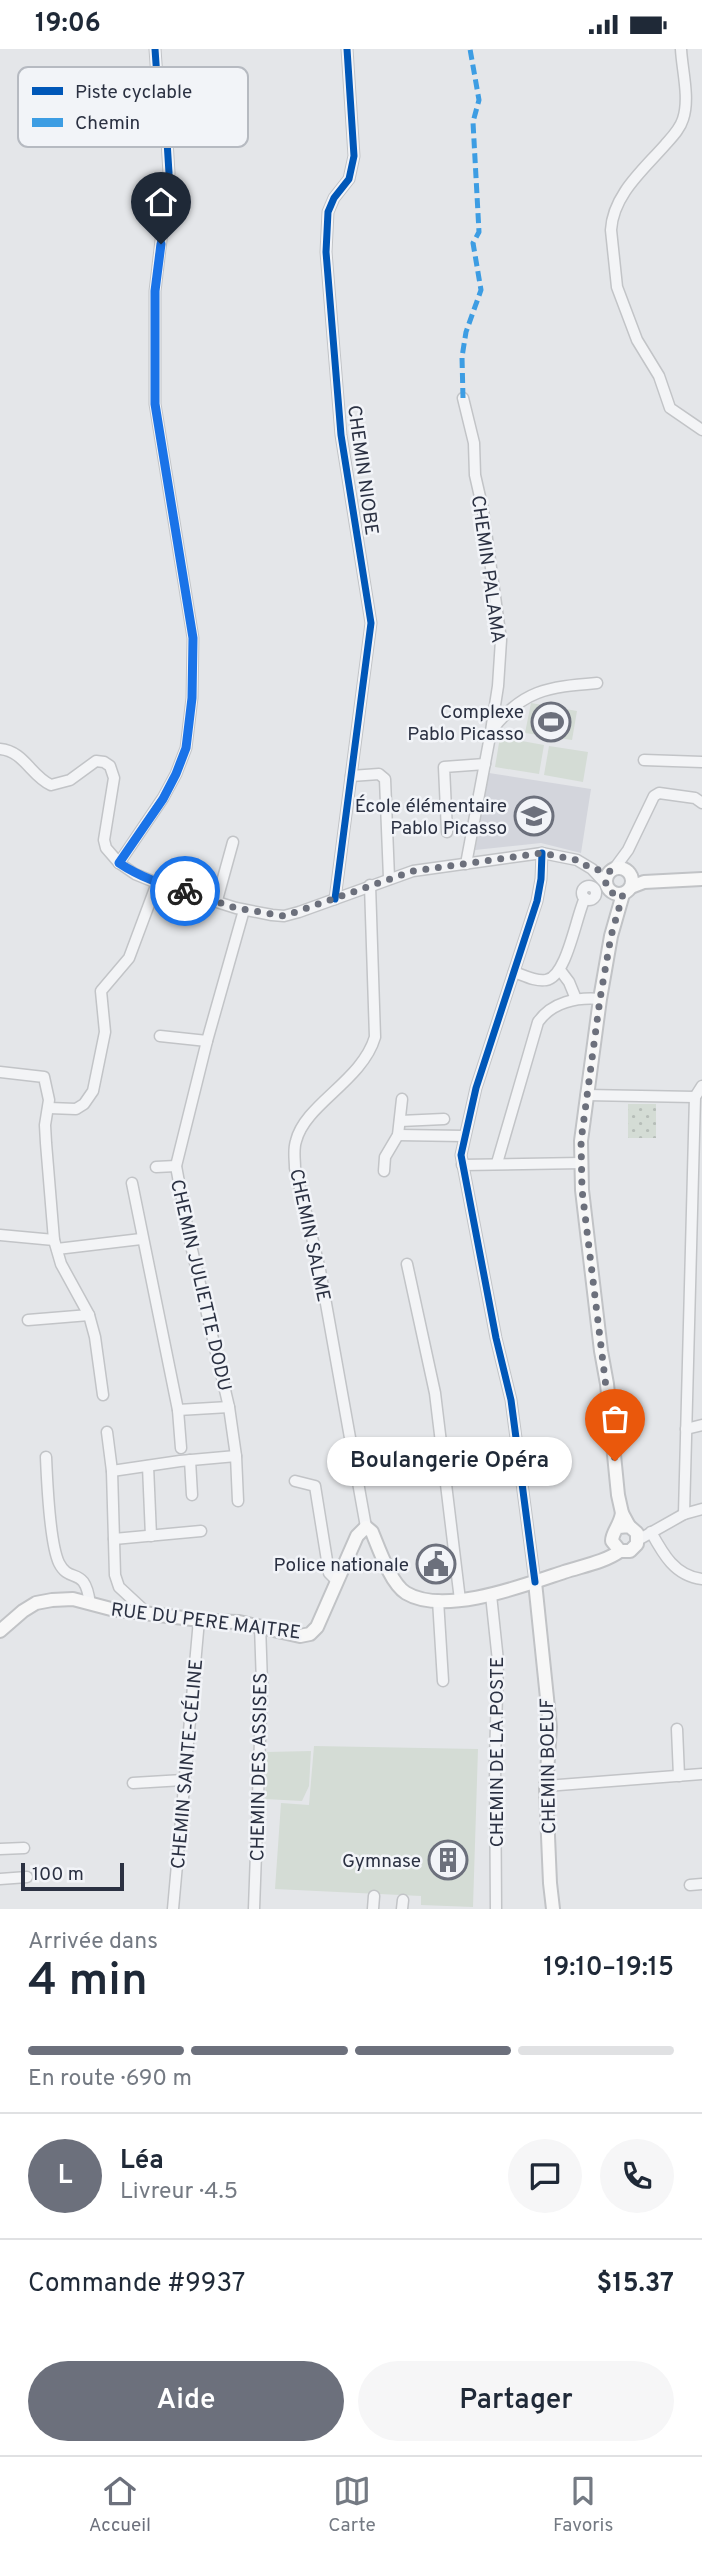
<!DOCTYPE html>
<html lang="fr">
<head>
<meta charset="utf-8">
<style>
  body { margin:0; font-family:Overpass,sans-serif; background:#f6f6f7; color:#1f2937; height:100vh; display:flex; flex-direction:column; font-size:26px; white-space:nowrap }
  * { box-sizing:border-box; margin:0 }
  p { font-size:23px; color:#747a83 }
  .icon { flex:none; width:38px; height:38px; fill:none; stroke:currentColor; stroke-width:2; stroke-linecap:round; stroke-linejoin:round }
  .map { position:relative; height:1860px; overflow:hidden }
  .panel { display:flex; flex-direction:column; background:#fff; flex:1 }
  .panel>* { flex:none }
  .scale { position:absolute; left:21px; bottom:18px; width:103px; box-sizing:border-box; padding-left:7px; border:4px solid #2b3142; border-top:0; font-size:19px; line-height:24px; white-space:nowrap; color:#2b3142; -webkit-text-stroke:5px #f2f4f8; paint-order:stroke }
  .pin { position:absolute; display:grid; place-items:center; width:60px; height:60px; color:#fff; margin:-72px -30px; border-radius:50% 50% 50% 0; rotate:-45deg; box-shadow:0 0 7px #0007 }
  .pin .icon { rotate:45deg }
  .courier { position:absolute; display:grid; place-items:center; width:70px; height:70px; margin:-35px; border:5px solid #1a73e8; border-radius:50%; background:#fff; color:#222; box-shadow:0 2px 9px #0007 }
  .bubble { position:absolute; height:49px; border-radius:24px; background:#fff; box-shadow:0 2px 5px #0004; font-size:23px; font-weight:600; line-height:49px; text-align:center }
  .head em { font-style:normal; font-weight:600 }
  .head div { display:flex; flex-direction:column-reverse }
  .head { display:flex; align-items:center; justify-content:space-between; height:119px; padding:0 28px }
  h1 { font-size:46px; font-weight:600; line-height:52px }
  .bar { display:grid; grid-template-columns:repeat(4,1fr); gap:10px 7px; align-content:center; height:84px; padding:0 28px }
  .bar i { height:9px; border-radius:5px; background:#e0e1e3 }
  .bar .on { background:#6c707c }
  .bar p { grid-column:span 4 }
  .line { display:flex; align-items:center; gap:18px; padding:0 28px; border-top:2px solid #e0e1e3 }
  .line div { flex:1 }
  .round { display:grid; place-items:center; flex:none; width:74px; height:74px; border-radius:37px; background:#f6f6f7 }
  .cta { display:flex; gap:14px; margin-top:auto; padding:14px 28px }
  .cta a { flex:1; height:80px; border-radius:42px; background:#6c707c; color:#fff; font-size:28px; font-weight:600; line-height:80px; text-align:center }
  .cta a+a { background:#f6f6f7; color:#1f2937 }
  .status { display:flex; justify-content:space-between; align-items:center; height:49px; padding:0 35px; background:#fff; direction:ltr }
  .status svg { height:19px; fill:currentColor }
  .dock { display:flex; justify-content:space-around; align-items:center; height:98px; border-top:2px solid #e0e1e3; background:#fff; font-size:19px; color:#747a83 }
  .dock a { display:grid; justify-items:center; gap:4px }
  .dock .on { color:#6c707c }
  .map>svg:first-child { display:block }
</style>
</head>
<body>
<div class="status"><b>19:06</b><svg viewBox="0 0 49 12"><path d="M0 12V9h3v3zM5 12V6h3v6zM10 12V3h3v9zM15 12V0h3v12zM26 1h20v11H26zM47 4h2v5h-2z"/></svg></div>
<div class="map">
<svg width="702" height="1860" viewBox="0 0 702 1860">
  <defs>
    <pattern id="park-dots" width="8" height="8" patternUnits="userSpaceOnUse" patternTransform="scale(1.75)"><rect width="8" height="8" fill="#d4dcd5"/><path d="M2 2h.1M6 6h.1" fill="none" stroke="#b6bdb8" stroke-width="1.8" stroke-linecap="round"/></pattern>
  </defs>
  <rect width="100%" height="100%" fill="#e4e6e9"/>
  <polygon fill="#d3d5dc" points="489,724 591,740 581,804 541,794 475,801"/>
  <rect fill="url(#park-dots)" x="628" y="1055" width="28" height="34"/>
  <g fill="#d4dcd5">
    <polygon points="531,654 577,662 572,691 525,684"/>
    <polygon points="500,688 544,696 539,725 495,718"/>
    <polygon points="549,697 588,703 583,733 544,726"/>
    <polygon points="314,1697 478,1700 473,1858 421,1856 421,1847 275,1840 281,1754 309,1756"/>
    <polygon points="311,1702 309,1737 302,1752 265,1750 267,1703"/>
  </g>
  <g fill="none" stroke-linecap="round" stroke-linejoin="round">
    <defs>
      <g id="minor">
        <path d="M681,0C682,21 690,49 683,70C680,80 672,88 665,96C643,121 613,146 611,181L617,238L637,291L659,327L670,359L702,381"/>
        <polyline points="463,349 474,394 475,426 483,461 501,591 498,637 491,682 466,815"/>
        <path d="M492,681C522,641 548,638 597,634"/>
        <path d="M0,700C24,702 31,727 51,736L70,731L96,712L104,713L110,717L114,729L104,791L106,799L119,814L135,825L157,834L236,859L272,866L284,867L299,863L413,822L542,804L577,811L592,820L605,834"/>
        <polyline points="644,711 702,713"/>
        <polyline points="351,727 379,725 385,730 389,829"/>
        <polyline points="447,783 444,718 485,715"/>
        <polyline points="119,814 163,749 176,725 186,699 192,649 193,589 155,355 155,242 169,124 167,92 159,58 155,0"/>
        <polyline points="614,820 628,801 654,747 659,744 695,749 702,754"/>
        <circle cx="589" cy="844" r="7"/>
        <polyline points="335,850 371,574 341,386 326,203 328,163 334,149 349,130 354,107 347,0"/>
        <polyline points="217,851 233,793"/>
        <polyline points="560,921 569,933 576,950"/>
        <path d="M514,923C523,926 536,933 546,931C567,928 576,867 585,849"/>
        <polyline points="160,987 207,992"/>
        <polyline points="0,1023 44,1028 49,1051 45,1076 46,1094 54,1191 61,1215 89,1266 95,1288 103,1346"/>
        <polyline points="586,1046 695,1048"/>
        <polyline points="49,1059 76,1060 84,1055 93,1042 105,983 101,942 129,909 157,834"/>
        <polyline points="400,1072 444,1070"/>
        <polyline points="398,1086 464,1087"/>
        <path d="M497,1114L538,973C552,953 577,948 600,950"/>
        <polyline points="462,1116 582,1114"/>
        <polyline points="156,1118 176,1117"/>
        <polyline points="384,1122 385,1108 398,1086 402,1050"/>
        <polyline points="132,1134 178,1361 181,1399"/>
        <polyline points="0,1186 54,1191"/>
        <polyline points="57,1200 141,1190"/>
        <polyline points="407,1215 435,1344 460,1551"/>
        <polyline points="28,1271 89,1266"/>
        <polyline points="178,1361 229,1358"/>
        <polyline points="686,1380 702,1376"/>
        <polyline points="107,1383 112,1422 115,1526 119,1538 147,1564"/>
        <path d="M46,1408C47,1432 50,1495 59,1514C70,1536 85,1515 90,1555"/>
        <polyline points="190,1411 192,1446"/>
        <polyline points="148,1417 151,1487"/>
        <polyline points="112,1422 180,1412 236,1407"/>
        <polyline points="295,1432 315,1437 329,1524 337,1532"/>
        <polyline points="238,1452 236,1407 229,1358 189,1188 176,1117 207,992 244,861"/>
        <polyline points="684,1465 695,1048 702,1037"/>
        <path d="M366,1478L320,1221L295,1119C295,1110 293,1101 296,1092C305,1055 362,1032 375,988L370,836"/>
        <path d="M651,1483C663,1505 675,1527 702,1530"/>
        <polyline points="114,1490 201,1482"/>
        <polyline points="638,1491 684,1465 702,1460"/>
        <polyline points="535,1533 511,1351 496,1289 461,1106 476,1039 537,852 541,830 542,804"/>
        <polyline points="491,1546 498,1612 495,1710 496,1860"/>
        <polyline points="438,1551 443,1632"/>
        <polyline points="677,1680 679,1727"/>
        <polyline points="133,1734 183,1731"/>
        <polyline points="546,1737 702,1725"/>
        <polyline points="0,1800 24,1799"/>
        <polyline points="0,1830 27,1828"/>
        <polyline points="690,1836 702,1835"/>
        <polyline points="173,1860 199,1571"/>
        <polyline points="254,1860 262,1635 260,1576"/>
        <polyline points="373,1860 374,1847"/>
        <polyline points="402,1860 403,1851"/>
      </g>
      <g id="major">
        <circle cx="619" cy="832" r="13"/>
        <polyline points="631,838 644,833 702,830"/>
        <polyline points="623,845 611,887 600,950 581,1092 582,1141 601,1302 607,1335 618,1446 622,1464 629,1477"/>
        <path d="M619,1478L629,1477L637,1484V1495L630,1502H620L612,1492C612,1483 620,1477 622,1464"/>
        <polyline points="535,1533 550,1678 546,1740 550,1834 553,1860"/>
        <path d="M0,1582L23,1562L36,1554L52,1551L73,1550L111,1560L208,1572L239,1573L300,1587L310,1585L317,1578L357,1487L366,1478L372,1483C379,1500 391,1535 406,1544C444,1567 525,1536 564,1523C582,1517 605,1513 620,1502"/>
      </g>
    </defs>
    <use href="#minor" stroke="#c2c4c7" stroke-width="13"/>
    <use href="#major" stroke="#c1c3c6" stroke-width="16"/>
    <use href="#minor" stroke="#f3f4f6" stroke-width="10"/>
    <use href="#major" stroke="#f7f7f7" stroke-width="12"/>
    <polyline stroke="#3d9de3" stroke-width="5" stroke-dasharray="10 5" stroke-linecap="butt" points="463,349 462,308 466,283 481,241 473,194 479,183 473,73 479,51 470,0"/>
    <defs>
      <g id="cycleway">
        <polyline points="119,814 163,749 176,725 186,699 192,649 193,589 155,355 155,242 169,124 167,92 159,58 155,0"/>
        <polyline points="335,850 371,574 341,386 326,203 328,163 334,149 349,130 354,107 347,0"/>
        <polyline points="535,1533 511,1351 496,1289 461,1106 476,1039 537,852 541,830 542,804"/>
      </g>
    </defs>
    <use href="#cycleway" stroke="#f2f4f8" stroke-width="11"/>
    <use href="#cycleway" stroke="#0057b8" stroke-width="7"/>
  </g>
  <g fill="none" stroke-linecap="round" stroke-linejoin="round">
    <path stroke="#6c707c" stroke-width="7" stroke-dasharray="0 12.6" d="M185,842L236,859L284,867L413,822L542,804L577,811L592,820L610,822C604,829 604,838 612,844L623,845L611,887L600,950L581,1092L582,1141L615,1412"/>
    <path stroke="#1a73e8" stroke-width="9" d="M161,195L155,242V355L193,589L192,649L186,699L176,725L163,750L119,814C140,828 161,835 185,842"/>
  </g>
  <defs>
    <symbol id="stadium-ring" viewBox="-11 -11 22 22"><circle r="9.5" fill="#f2f4f8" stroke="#6c707c" stroke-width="1.5"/><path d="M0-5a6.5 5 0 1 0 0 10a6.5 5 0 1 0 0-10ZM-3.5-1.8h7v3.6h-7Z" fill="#6c707c"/></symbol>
    <symbol id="school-ring" viewBox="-11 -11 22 22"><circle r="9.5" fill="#f2f4f8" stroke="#6c707c" stroke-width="1.5"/><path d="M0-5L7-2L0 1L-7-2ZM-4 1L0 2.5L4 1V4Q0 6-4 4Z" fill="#6c707c"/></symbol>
    <symbol id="civic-ring" viewBox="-11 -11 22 22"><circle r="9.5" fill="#f2f4f8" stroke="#6c707c" stroke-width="1.5"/><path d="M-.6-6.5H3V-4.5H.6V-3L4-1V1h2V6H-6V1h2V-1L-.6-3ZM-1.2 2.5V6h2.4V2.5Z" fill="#6c707c"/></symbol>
    <symbol id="building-ring" viewBox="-11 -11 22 22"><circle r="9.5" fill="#f2f4f8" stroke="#6c707c" stroke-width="1.5"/><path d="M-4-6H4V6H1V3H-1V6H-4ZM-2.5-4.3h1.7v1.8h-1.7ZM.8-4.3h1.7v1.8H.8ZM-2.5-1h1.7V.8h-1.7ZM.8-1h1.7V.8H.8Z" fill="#6c707c"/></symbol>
  </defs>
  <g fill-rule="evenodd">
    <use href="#stadium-ring" x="529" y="651" width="44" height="44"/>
    <use href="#school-ring" x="512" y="745" width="44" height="44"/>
    <use href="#civic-ring" x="414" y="1493" width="44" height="44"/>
    <use href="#building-ring" x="426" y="1789" width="44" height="44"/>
  </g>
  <g text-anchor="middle" stroke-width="5" stroke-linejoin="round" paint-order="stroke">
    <g font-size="19" fill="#2b3142" stroke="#f2f4f8">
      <text transform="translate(364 421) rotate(82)" y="7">CHEMIN NIOBE</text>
      <text transform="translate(489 520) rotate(82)" y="7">CHEMIN PALAMA</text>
      <text transform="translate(311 1186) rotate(78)" y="7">CHEMIN SALME</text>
      <text transform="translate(202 1236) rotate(77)" y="7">CHEMIN JULIETTE DODU</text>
      <text transform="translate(206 1571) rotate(7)" y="7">RUE DU PERE MAITRE</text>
      <text transform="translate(496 1703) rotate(-90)" y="7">CHEMIN DE LA POSTE</text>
      <text transform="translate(186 1715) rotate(-85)" y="7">CHEMIN SAINTE-CÉLINE</text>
      <text transform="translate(547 1717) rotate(-91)" y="7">CHEMIN BOEUF</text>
      <text transform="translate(258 1718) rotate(-89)" y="7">CHEMIN DES ASSISES</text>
    </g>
    <g font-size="19" fill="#2b3142" stroke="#f2f4f8" text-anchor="end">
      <text x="524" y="669">Complexe<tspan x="524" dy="22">Pablo Picasso</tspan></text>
      <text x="507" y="763">École élémentaire<tspan x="507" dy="22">Pablo Picasso</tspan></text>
      <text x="409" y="1522">Police nationale</text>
      <text x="421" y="1818">Gymnase</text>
    </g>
  </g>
  <rect x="18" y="18" width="230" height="80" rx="10" fill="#f2f4f8" stroke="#b6bac1" stroke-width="2"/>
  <rect x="32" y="38" width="31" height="8" fill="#0057b8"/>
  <rect x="32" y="69" width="31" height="9" fill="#3d9de3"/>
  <g font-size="19" fill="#2b3142">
    <text x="75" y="49">Piste cyclable</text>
    <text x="75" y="80">Chemin</text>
  </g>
</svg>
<div class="scale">100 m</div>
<div class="pin" style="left:615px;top:1412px;background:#ea580c"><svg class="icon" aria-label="bag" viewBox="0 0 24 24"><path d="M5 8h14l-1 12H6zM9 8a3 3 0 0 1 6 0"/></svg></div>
<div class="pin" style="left:161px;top:195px;background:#1f2937"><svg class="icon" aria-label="home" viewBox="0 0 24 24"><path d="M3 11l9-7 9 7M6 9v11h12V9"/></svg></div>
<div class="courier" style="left:185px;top:842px"><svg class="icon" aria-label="bike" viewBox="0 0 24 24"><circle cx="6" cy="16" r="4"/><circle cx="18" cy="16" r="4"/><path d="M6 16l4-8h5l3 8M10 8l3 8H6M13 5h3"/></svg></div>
<div class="bubble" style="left:327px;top:1388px;width:245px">Boulangerie Opéra</div>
</div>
<section class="panel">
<div class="head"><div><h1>4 min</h1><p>Arrivée dans</p></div><em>19:10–19:15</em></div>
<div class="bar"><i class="on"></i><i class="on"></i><i class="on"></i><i></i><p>En route · 690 m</p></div>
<div class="line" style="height:126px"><b class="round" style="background:#6c707c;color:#fff">L</b><div><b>Léa</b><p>Livreur · 4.5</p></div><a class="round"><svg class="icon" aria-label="chat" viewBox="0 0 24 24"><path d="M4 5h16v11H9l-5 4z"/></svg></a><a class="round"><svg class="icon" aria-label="phone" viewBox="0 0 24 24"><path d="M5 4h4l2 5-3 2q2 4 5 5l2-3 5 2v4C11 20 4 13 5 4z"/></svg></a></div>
<div class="line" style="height:91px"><div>Commande #9937</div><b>$15.37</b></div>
<div class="cta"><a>Aide</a><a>Partager</a></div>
</section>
<nav class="dock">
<a class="on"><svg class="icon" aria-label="home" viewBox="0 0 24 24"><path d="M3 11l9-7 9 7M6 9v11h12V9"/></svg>Accueil</a>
<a><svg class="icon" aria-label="map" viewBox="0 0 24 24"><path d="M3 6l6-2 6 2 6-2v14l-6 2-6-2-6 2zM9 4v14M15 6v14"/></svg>Carte</a>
<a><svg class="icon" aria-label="saved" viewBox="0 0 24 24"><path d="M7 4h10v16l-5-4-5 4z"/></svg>Favoris</a>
</nav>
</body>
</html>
